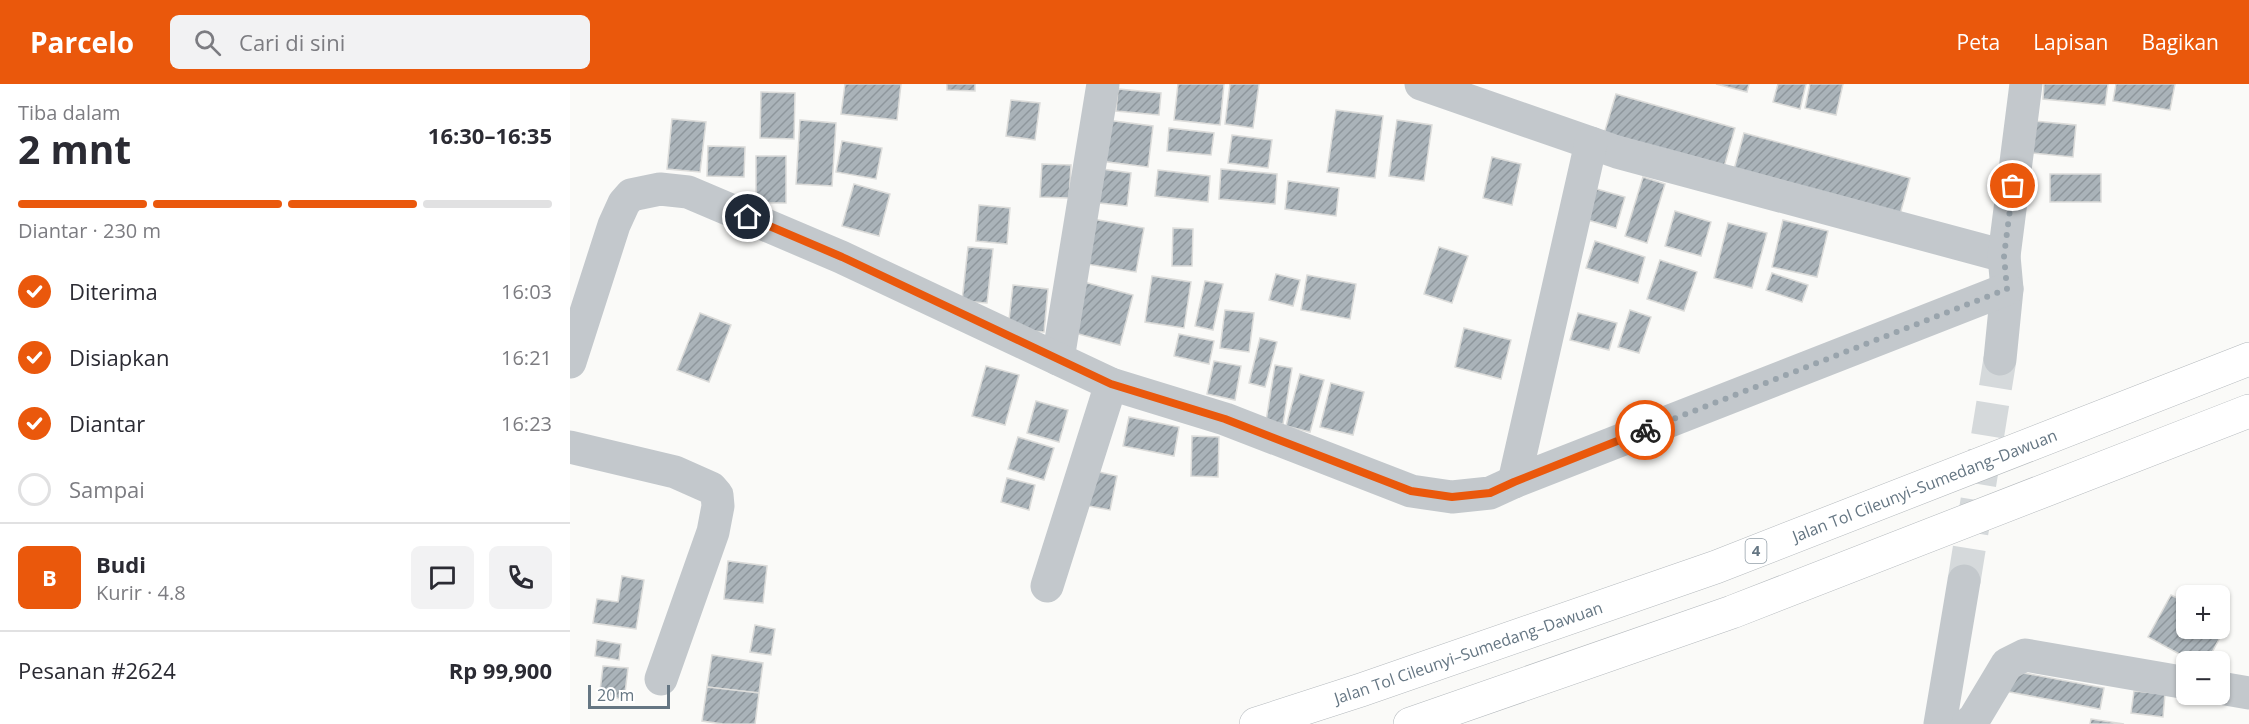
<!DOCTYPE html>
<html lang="id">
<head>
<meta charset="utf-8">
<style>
  body { margin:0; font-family:"Open Sans",sans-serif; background:#f2f2f3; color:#2b2b33; height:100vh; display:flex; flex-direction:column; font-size:22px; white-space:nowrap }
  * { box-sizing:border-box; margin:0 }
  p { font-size:20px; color:#7c7c81 }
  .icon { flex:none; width:33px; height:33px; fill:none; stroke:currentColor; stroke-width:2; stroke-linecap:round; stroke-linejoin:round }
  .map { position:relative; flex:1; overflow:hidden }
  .side { display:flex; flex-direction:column; background:#fff; width:570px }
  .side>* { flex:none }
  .tools { position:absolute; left:1606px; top:501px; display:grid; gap:12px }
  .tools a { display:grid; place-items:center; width:54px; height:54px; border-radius:9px; background:#fff; box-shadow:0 2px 4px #0004; font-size:30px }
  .scale { position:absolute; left:18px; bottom:15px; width:82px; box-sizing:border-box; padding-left:6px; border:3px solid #657683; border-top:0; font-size:16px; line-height:21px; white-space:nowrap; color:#657683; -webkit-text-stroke:4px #fff; paint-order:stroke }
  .pin { position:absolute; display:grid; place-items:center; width:51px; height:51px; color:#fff; margin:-26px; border:3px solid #fff; border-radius:50%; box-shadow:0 2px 6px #0007 }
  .courier { position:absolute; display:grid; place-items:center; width:60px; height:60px; margin:-30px; border:4px solid #ea580c; border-radius:50%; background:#fff; color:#222; box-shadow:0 2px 8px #0007 }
  .summary em { font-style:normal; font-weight:700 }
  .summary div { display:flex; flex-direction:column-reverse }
  .summary { display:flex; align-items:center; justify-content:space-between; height:102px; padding:0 18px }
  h1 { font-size:39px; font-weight:700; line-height:45px }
  .bar { display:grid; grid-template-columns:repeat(4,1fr); gap:9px 6px; align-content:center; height:72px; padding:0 18px }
  .bar i { height:8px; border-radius:4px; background:#e1e1e2 }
  .bar .on { background:#ea580c }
  .bar p { grid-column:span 4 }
  .line { display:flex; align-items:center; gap:15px; padding:0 18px; border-top:2px solid #e1e1e2 }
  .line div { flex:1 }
  .round { display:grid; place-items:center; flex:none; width:63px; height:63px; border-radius:9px; background:#f2f2f3 }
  ol { padding:0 18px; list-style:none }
  li { display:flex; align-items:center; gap:18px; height:66px }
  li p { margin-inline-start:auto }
  li .icon { padding:6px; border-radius:50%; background:#ea580c; color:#fff; stroke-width:4 }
  li:last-child { color:#7c7c81 }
  li i { width:33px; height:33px; border:3px solid #e1e1e2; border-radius:50% }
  header { display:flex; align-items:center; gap:36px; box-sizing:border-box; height:84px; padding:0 30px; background:#ea580c; color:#fff }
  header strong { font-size:28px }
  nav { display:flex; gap:33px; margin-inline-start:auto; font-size:21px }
  .search { width:420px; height:54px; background:#f2f2f3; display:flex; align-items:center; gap:15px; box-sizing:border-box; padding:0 21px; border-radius:9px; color:#7c7c81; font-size:22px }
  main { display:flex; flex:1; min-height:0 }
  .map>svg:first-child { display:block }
</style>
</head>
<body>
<header>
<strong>Parcelo</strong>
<div class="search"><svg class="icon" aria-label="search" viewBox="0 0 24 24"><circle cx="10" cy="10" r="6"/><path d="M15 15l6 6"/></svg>Cari di sini</div>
<nav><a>Peta</a><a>Lapisan</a><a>Bagikan</a></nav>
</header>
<main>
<section class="side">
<div class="summary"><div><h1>2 mnt</h1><p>Tiba dalam</p></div><em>16:30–16:35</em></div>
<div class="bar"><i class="on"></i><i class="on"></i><i class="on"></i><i></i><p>Diantar · 230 m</p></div>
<ol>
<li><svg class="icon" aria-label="check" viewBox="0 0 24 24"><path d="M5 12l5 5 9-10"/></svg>Diterima<p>16:03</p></li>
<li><svg class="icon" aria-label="check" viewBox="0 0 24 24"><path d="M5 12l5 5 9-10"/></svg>Disiapkan<p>16:21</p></li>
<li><svg class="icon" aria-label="check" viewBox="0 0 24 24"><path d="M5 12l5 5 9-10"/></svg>Diantar<p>16:23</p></li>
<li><i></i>Sampai</li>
</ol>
<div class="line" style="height:108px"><b class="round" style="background:#ea580c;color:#fff">B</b><div><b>Budi</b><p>Kurir · 4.8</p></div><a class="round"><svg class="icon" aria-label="chat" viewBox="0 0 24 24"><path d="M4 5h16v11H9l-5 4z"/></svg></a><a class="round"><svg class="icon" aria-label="phone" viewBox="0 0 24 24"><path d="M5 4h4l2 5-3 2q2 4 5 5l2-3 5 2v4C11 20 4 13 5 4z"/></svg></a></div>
<div class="line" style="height:78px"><div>Pesanan #2624</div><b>Rp 99,900</b></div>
</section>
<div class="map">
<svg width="1679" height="640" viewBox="0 0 1679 640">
  <defs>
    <pattern id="building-hatch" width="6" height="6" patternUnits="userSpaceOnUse" patternTransform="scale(1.5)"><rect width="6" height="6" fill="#aab3b9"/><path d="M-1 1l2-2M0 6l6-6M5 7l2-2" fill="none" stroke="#8e969c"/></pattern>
  </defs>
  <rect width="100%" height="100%" fill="#fafaf8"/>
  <g fill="url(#building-hatch)" stroke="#dcdcda" stroke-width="1.5">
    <polygon points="275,0 331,0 327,36 271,30"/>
    <polygon points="377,0 405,0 405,7 377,6"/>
    <polygon points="608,0 654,0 650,41 604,36"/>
    <polygon points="660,0 689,0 683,44 655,40"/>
    <polygon points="1146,0 1179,0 1177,8"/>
    <polygon points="1208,0 1236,0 1230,25 1203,18"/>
    <polygon points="1240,0 1273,0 1266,31 1235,24"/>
    <polygon points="1474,0 1538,0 1535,21 1473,15"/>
    <polygon points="1546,0 1605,0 1600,26 1543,17"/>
    <polygon points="548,5 591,9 589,31 546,27"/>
    <polygon points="191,8 225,9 224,55 190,54"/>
    <polygon points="1046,10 1165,44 1154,83 1034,50"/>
    <polygon points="441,16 470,19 465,56 436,52"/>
    <polygon points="766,26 813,32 805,94 757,88"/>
    <polygon points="102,35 136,38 130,88 97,85"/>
    <polygon points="230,36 266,39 262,102 226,100"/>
    <polygon points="536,36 583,42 578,83 530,77"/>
    <polygon points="827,36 862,41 854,97 819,92"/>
    <polygon points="1464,37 1506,41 1503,73 1461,69"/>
    <polygon points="599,44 644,49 641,71 597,67"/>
    <polygon points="1174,49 1340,94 1329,134 1163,89"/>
    <polygon points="662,51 702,56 698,84 658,79"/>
    <polygon points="272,57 312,64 306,95 266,88"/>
    <polygon points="138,62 175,63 174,93 137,92"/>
    <rect x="186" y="72" width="30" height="47"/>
    <polygon points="922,73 951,80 942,121 913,114"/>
    <polygon points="472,80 501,81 499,114 470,113"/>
    <polygon points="524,84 561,89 557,122 520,118"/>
    <polygon points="651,85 707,90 705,120 649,115"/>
    <polygon points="588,86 640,92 638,118 585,112"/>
    <rect x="1480" y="90" width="51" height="28"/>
    <polygon points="1073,93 1095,100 1077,159 1055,152"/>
    <polygon points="718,97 769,104 766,132 715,125"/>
    <polygon points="284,100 320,110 309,152 272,142"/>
    <polygon points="1023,104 1055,113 1046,144 1014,135"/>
    <polygon points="409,121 440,124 437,160 406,157"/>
    <polygon points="1105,127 1141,138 1131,172 1095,162"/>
    <polygon points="523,135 574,144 566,188 516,180"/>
    <polygon points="1213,136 1258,147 1247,193 1202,183"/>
    <polygon points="1158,139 1197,149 1182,204 1144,194"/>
    <polygon points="603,144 623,145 622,182 602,182"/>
    <polygon points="1025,157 1075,173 1068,199 1016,184"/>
    <polygon points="398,163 423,165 417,219 392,217"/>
    <polygon points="869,163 898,172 882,219 854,210"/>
    <polygon points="1090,176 1127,188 1114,227 1077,215"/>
    <polygon points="1202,189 1238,201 1232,218 1196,206"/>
    <polygon points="706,190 730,196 723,222 699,216"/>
    <polygon points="737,191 786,200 780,235 731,226"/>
    <polygon points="582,192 621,198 614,244 575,238"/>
    <polygon points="635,197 653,200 643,246 625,242"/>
    <polygon points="514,198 563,211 550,261 501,248"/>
    <polygon points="443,201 478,205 474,248 438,245"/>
    <polygon points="655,226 684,229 679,268 650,264"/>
    <polygon points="1060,226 1081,233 1069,269 1048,263"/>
    <polygon points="130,229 161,241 139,298 107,286"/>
    <polygon points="1008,229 1047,239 1039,266 1000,256"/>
    <polygon points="894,244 941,256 931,295 885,283"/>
    <polygon points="609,250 644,257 639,280 604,272"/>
    <polygon points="690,254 707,258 695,303 679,299"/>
    <polygon points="644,277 671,282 665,316 637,310"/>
    <polygon points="705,281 722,284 713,340 696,337"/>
    <polygon points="416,282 449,291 435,341 402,332"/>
    <polygon points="730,290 754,296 740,348 716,342"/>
    <polygon points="761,299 794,308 783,351 750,343"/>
    <polygon points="466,317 498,326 489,358 457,349"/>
    <polygon points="559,333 609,343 604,372 553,362"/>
    <polygon points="622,352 649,353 648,393 621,392"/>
    <polygon points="448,353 484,364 474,396 438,385"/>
    <polygon points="520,386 547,392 540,426 513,421"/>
    <polygon points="437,394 465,401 459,426 431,418"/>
    <polygon points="158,477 197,482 193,519 154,515"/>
    <polygon points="52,492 74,496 66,545 23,539 27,515 48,518"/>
    <polygon points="1601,511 1617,519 1617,544 1650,544 1650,537 1657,540 1637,578 1624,578 1578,553"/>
    <polygon points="185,541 205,545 201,571 180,568"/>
    <polygon points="27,556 51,560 49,576 25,572"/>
    <polygon points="142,571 193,579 189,609 137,603"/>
    <polygon points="33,582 58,584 54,617 30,607"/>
    <polygon points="1438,586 1534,604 1530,625 1434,607"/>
    <polygon points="137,603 189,609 185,640 153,640 132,637"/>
    <polygon points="1564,607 1595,610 1593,633 1561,629"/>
    <polygon points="1521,635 1554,640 1520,640"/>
  </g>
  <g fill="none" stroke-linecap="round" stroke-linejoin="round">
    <polyline stroke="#d5d9db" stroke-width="33" stroke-dasharray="33 16" stroke-linecap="butt" points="1394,497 1430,275"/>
    <defs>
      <g id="highway">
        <path id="s1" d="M686,640L791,606L1146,483L1679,275"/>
        <polyline points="840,640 1162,528 1679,327"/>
      </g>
    </defs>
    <use href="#highway" stroke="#b4b9bd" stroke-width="34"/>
    <g stroke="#c3c8cc" stroke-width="33">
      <polyline points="851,0 1047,68 1434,172"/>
      <polyline points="488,275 533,0"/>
      <polyline points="1430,275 1437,205 1434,172 1456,0"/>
      <polyline points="0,278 44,141 54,119 61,111 90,105 118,108 271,173 541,300 655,335 841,407 882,413 920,409 944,398 1437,205"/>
      <polyline points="0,363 105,388 141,404 147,411 148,422 143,448 91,595"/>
      <polyline points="944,398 1021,59"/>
      <polyline points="477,502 541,300"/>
      <polyline points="1650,604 1679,609"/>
      <polyline points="1370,640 1394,497"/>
      <polyline points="1398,640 1404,635 1437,580 1455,571 1617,599"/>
    </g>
    <use href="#highway" stroke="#fff" stroke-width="33"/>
  </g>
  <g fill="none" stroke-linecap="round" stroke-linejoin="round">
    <polyline stroke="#99a4ac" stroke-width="6" stroke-dasharray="0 10.8" points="1075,346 1437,205 1434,172 1443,102"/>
    <polyline stroke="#ea580c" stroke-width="8" points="178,133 272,173 541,300 655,335 841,407 882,413 920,409 944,398 1075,346"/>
  </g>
  <g text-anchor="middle" stroke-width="6" stroke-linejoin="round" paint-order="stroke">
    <rect fill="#fff" stroke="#939fa8" stroke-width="1.5" x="1175.5" y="455" width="21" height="24" rx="4.5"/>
    <g font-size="15" font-weight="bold" fill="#657683">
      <text x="1186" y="472">4</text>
    </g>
    <g font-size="16" fill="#657683" stroke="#fff">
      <text dy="6" stroke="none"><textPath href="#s1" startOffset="710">Jalan Tol Cileunyi–Sumedang–Dawuan</textPath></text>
      <text dy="6" stroke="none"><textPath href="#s1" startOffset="224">Jalan Tol Cileunyi–Sumedang–Dawuan</textPath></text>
    </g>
  </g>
</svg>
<div class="tools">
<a>+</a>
<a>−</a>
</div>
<div class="scale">20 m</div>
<div class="pin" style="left:1443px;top:102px;background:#ea580c"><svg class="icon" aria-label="bag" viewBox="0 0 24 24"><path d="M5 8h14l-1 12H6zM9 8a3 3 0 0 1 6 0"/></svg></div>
<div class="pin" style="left:178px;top:133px;background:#1f2937"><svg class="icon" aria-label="home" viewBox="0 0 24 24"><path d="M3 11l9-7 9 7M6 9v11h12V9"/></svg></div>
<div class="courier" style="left:1075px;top:346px"><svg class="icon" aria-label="bike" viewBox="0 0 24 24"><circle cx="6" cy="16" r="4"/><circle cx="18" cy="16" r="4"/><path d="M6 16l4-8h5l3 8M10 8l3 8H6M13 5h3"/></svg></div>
</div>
</main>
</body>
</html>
